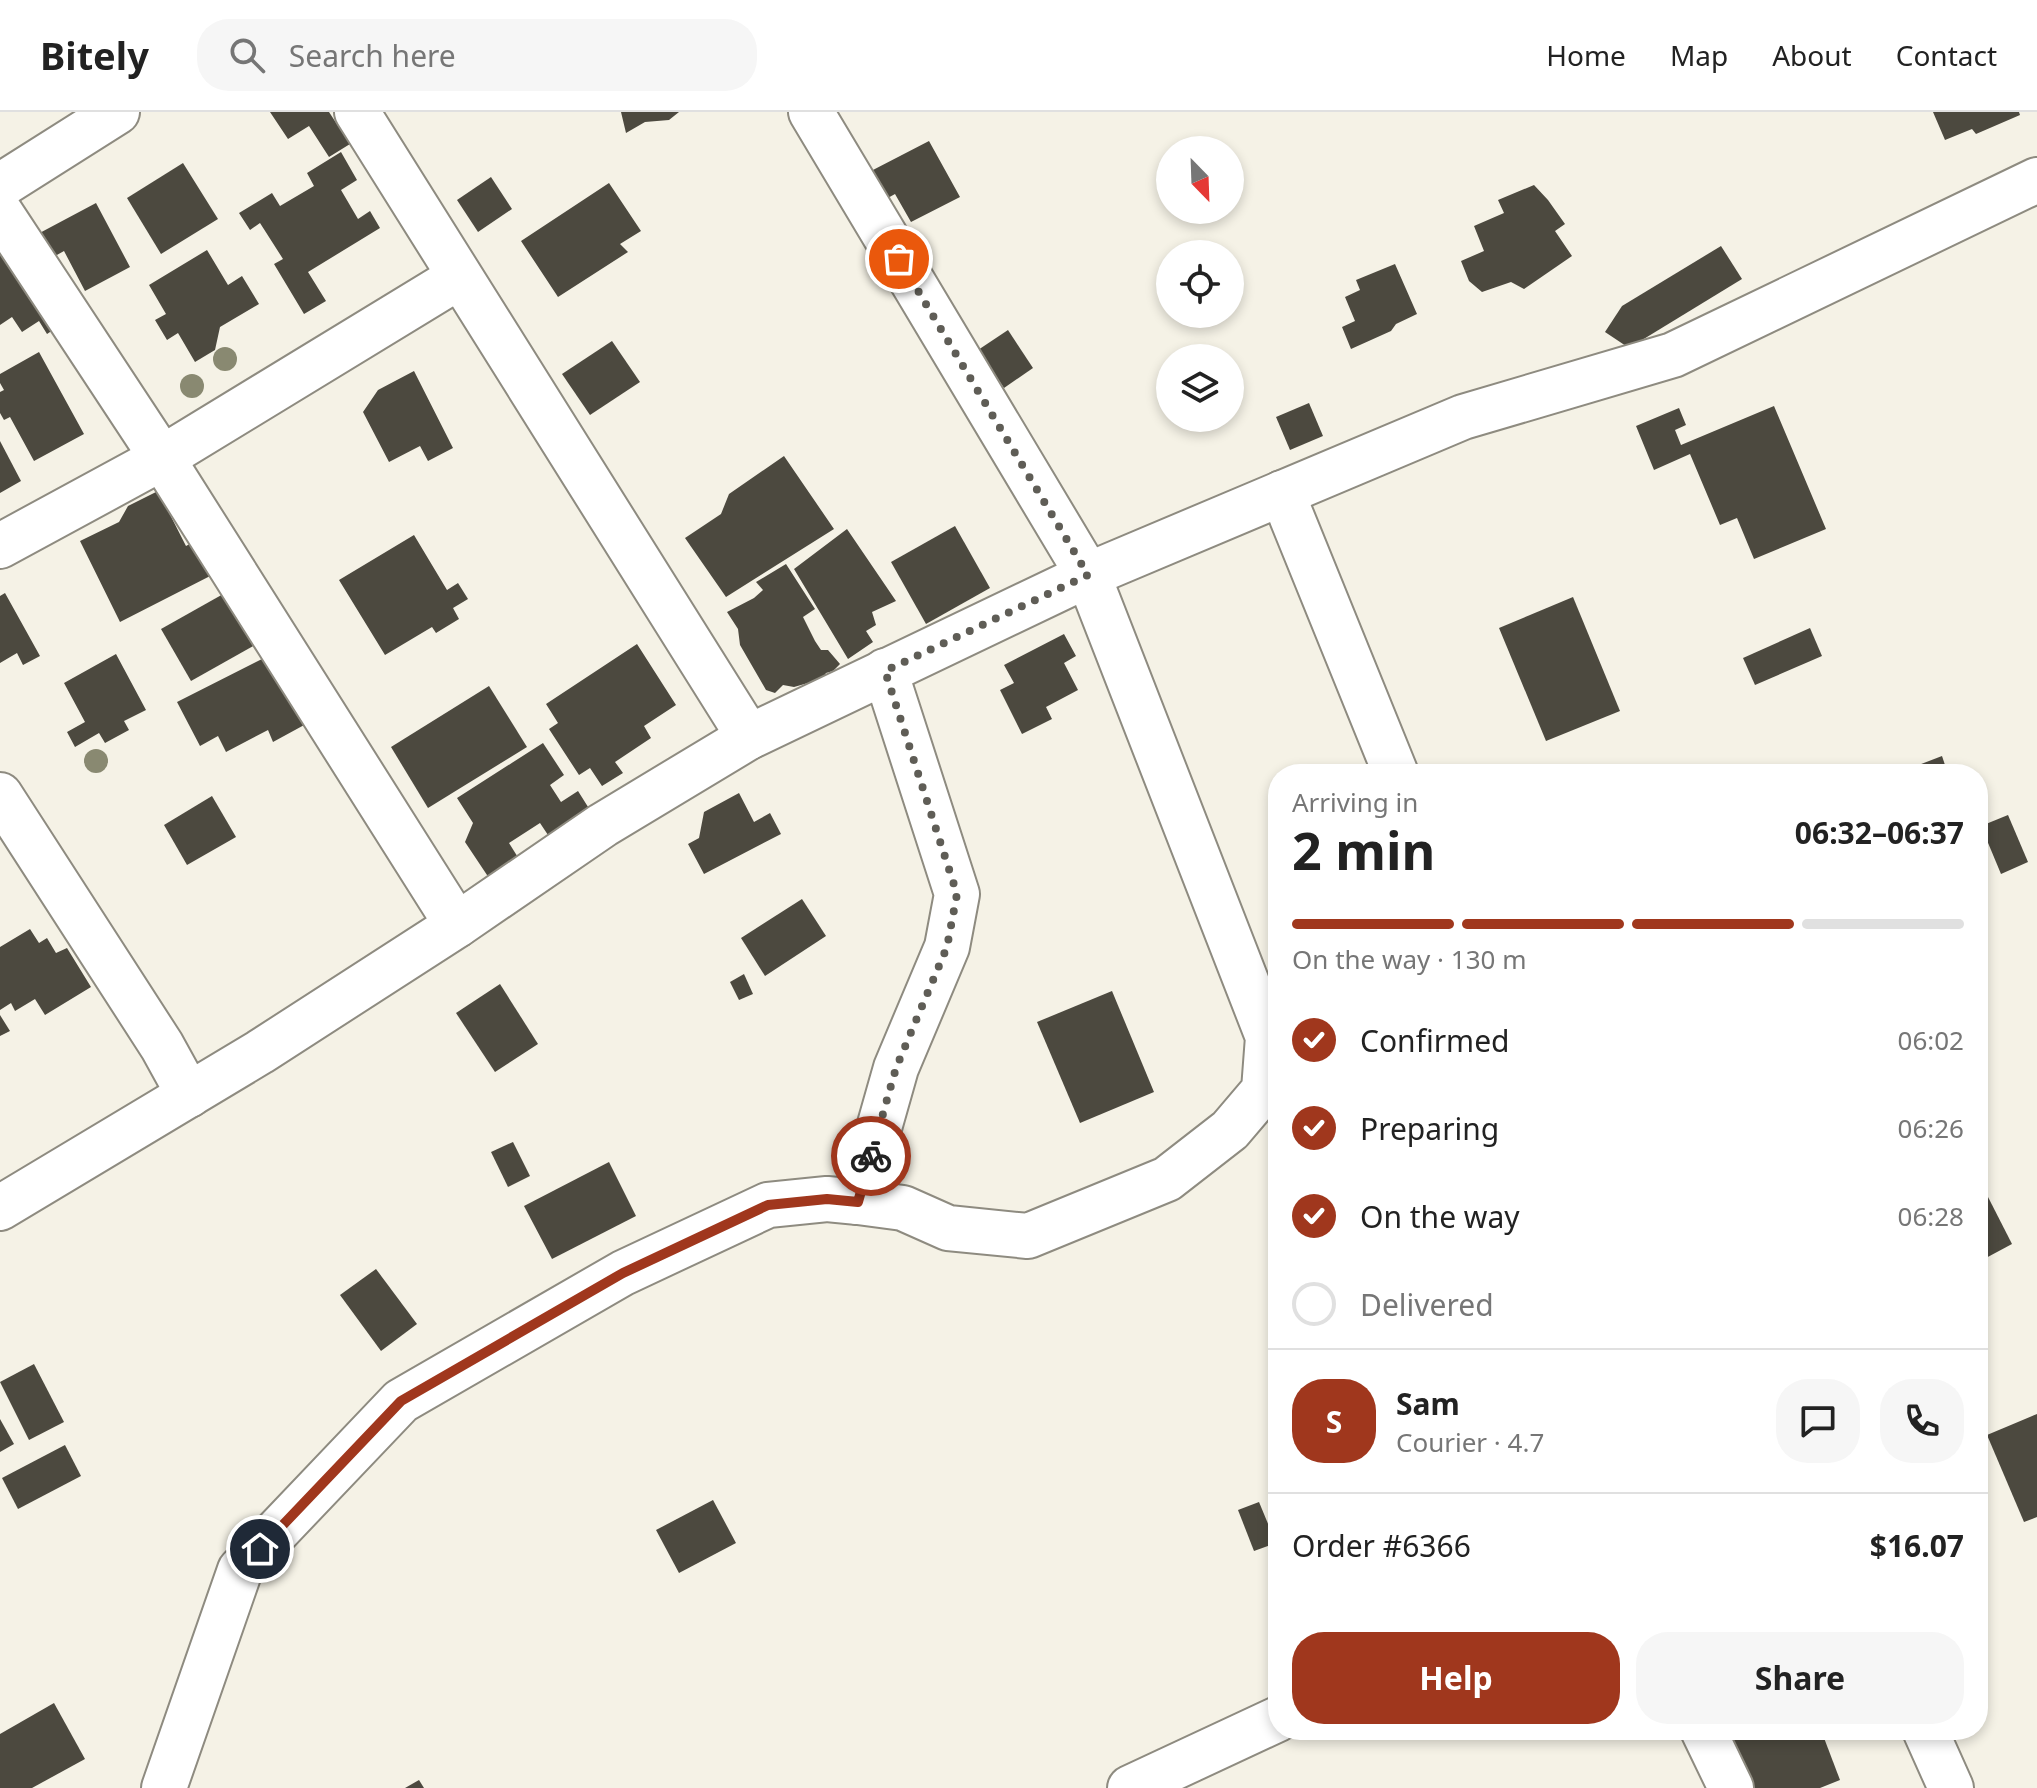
<!DOCTYPE html>
<html lang="en">
<head>
<meta charset="utf-8">
<style>
  body { margin:0; font-family:"Noto Sans",sans-serif; background:#f6f6f6; color:#222; height:100vh; display:flex; flex-direction:column; font-size:30px; white-space:nowrap }
  * { box-sizing:border-box; margin:0 }
  p { font-size:26px; color:#767676 }
  .icon { flex:none; width:44px; height:44px; fill:none; stroke:currentColor; stroke-width:2; stroke-linecap:round; stroke-linejoin:round }
  .map { position:relative; flex:1; overflow:hidden }
  .drawer { position:absolute; left:1268px; top:652px; width:720px; height:976px; display:flex; flex-direction:column; background:#fff; border-radius:32px; box-shadow:0 4px 12px #0003 }
  .drawer>* { flex:none }
  .needle { width:52px; rotate:157deg }
  .buttons { position:absolute; left:1156px; top:24px; display:grid; gap:16px }
  .buttons a { display:grid; place-items:center; width:88px; height:88px; border-radius:50%; background:#fff; box-shadow:0 4px 12px #0003; font-size:40px }
  .pin { position:absolute; display:grid; place-items:center; width:68px; height:68px; color:#fff; margin:-34px; border:4px solid #fff; border-radius:50%; box-shadow:0 2px 8px #0007 }
  .courier { position:absolute; display:grid; place-items:center; width:80px; height:80px; margin:-40px; border:6px solid #a0371d; border-radius:50%; background:#fff; color:#222; box-shadow:0 2px 10px #0007 }
  .head em { font-style:normal; font-weight:700 }
  .head div { display:flex; flex-direction:column-reverse }
  .head { display:flex; align-items:center; justify-content:space-between; height:136px; padding:0 24px }
  h1 { font-size:52px; font-weight:700; line-height:60px }
  .bar { display:grid; grid-template-columns:repeat(4,1fr); gap:12px 8px; align-content:center; height:96px; padding:0 24px }
  .bar i { height:10px; border-radius:6px; background:#e0e0e0 }
  .bar .current { background:#a0371d }
  .bar p { grid-column:span 4 }
  .line { display:flex; align-items:center; gap:20px; padding:0 24px; border-top:2px solid #e0e0e0 }
  .line div { flex:1 }
  .round { display:grid; place-items:center; flex:none; width:84px; height:84px; border-radius:32px; background:#f6f6f6 }
  ol { padding:0 24px; list-style:none }
  li { display:flex; align-items:center; gap:24px; height:88px }
  li p { margin-inline-start:auto }
  li .icon { padding:8px; border-radius:50%; background:#a0371d; color:#fff; stroke-width:4 }
  li:last-child { color:#767676 }
  li i { width:44px; height:44px; border:4px solid #e0e0e0; border-radius:50% }
  .primary-button { display:flex; gap:16px; margin-top:auto; padding:16px 24px }
  .primary-button a { flex:1; height:92px; border-radius:32px; background:#a0371d; color:#fff; font-size:32px; font-weight:700; line-height:92px; text-align:center }
  .primary-button a+a { background:#f6f6f6; color:#222 }
  header { display:flex; align-items:center; gap:48px; box-sizing:border-box; height:112px; padding:0 40px; background:#fff; border-bottom:2px solid #e0e0e0 }
  header strong { font-size:38px }
  nav { display:flex; gap:44px; margin-inline-start:auto; font-size:28px }
  .search { width:560px; height:72px; background:#f6f6f6; display:flex; align-items:center; gap:20px; box-sizing:border-box; padding:0 28px; border-radius:32px; color:#767676; font-size:30px }
  .map>svg:first-child { display:block }
</style>
</head>
<body>
<header>
<strong>Bitely</strong>
<div class="search"><svg class="icon" aria-label="search" viewBox="0 0 24 24"><circle cx="10" cy="10" r="6"/><path d="M15 15l6 6"/></svg>Search here</div>
<nav><a>Home</a><a>Map</a><a>About</a><a>Contact</a></nav>
</header>
<div class="map">
<svg width="2037" height="1676" viewBox="0 0 2037 1676">
  <rect width="100%" height="100%" fill="#f5f2e6"/>
  <g fill="#4c493f">
    <polygon points="270,0 329,0 350,32 329,45 309,14 288,27"/>
    <polygon points="621,0 679,0 669,8 645,10 626,21"/>
    <polygon points="1933,0 2019,0 2020,3 1976,22 1972,17 1945,28"/>
    <polygon points="929,29 960,85 911,110 895,82 886,87 871,59"/>
    <polygon points="341,40 357,68 341,78 358,107 370,99 380,116 308,160 326,189 304,202 274,152 283,147 260,111 250,118 239,101 272,81 280,94 314,74 307,61"/>
    <polygon points="183,51 218,107 161,142 127,86"/>
    <polygon points="491,65 512,97 478,120 457,88"/>
    <polygon points="609,71 641,119 620,132 628,140 558,185 521,129"/>
    <polygon points="1534,73 1548,88 1565,112 1555,119 1572,144 1524,177 1511,170 1482,180 1469,169 1461,149 1484,139 1474,114 1504,101 1498,88"/>
    <polygon points="96,91 130,155 85,179 64,139 48,148 34,124"/>
    <polygon points="0,132 65,210 47,222 39,209 22,220 12,205 0,213"/>
    <polygon points="1721,134 1742,167 1629,236 1605,220 1622,194"/>
    <polygon points="207,138 228,173 242,164 259,192 220,215 215,238 195,250 178,221 167,228 155,208 166,202 149,173"/>
    <polygon points="1395,152 1417,202 1396,212 1391,219 1351,237 1342,215 1355,209 1345,185 1360,178 1356,168"/>
    <polygon points="1008,218 1033,256 1004,276 978,238"/>
    <polygon points="612,229 640,270 590,303 562,262"/>
    <polygon points="39,240 84,322 34,349 10,305 4,308 0,301 0,280 4,278 0,271 0,262"/>
    <polygon points="414,259 453,336 428,349 420,334 389,350 363,300 378,278"/>
    <polygon points="1309,291 1323,324 1290,338 1276,305"/>
    <polygon points="1774,294 1826,417 1754,447 1737,406 1720,413 1690,342 1654,358 1636,314 1679,296 1686,313 1675,318 1681,333"/>
    <polygon points="0,329 21,369 0,381"/>
    <polygon points="784,344 834,417 726,485 685,426 721,402 729,382"/>
    <polygon points="158,379 186,434 199,427 216,461 120,510 80,429 119,410 128,394"/>
    <polygon points="955,414 990,476 926,512 891,450"/>
    <polygon points="847,417 896,489 872,500 876,513 866,519 873,530 848,547 794,457"/>
    <polygon points="414,423 447,478 458,471 468,487 453,496 459,507 436,521 432,515 385,543 339,468"/>
    <polygon points="786,452 815,497 803,505 815,529 821,538 828,538 840,552 833,559 826,561 818,574 808,571 794,575 783,573 775,581 766,578 740,533 738,517 727,500 754,486 763,478 756,470"/>
    <polygon points="5,481 40,544 23,553 17,541 0,551 0,484"/>
    <polygon points="225,481 255,533 191,569 161,517"/>
    <polygon points="1573,485 1620,599 1546,629 1499,516"/>
    <polygon points="1810,516 1822,544 1755,573 1743,546"/>
    <polygon points="1064,522 1076,544 1064,551 1078,578 1046,595 1052,607 1022,622 1000,578 1014,571 1004,553"/>
    <polygon points="637,532 676,593 644,614 651,626 615,650 623,661 602,674 590,656 579,663 549,617 558,611 546,592"/>
    <polygon points="116,542 146,598 124,609 129,618 105,631 99,621 75,635 67,620 85,610 64,571"/>
    <polygon points="270,543 306,612 273,630 268,618 226,640 218,624 200,634 177,590"/>
    <polygon points="489,574 527,635 428,696 391,635"/>
    <polygon points="543,631 564,663 550,673 561,690 578,679 595,706 554,732 540,711 509,731 519,747 489,766 465,730 473,711 457,686"/>
    <polygon points="1942,644 1948,662 1919,662 1916,654"/>
    <polygon points="739,681 754,710 770,701 781,722 704,762 688,732 699,726 704,700"/>
    <polygon points="212,684 236,725 187,753 164,713"/>
    <polygon points="2008,703 2028,750 2001,762 1981,714"/>
    <polygon points="802,787 826,824 765,864 741,826"/>
    <polygon points="30,817 39,831 47,826 56,841 67,836 91,875 45,903 35,887 15,899 11,891 0,898 0,835"/>
    <polygon points="744,862 753,882 739,888 730,870"/>
    <polygon points="500,872 538,932 495,960 456,901"/>
    <polygon points="1112,879 1154,980 1080,1011 1037,910"/>
    <polygon points="0,903 10,919 0,924"/>
    <polygon points="513,1030 530,1064 508,1075 491,1040"/>
    <polygon points="609,1050 636,1104 552,1147 524,1094"/>
    <polygon points="1987,1083 2012,1132 1984,1147 1978,1135 1978,1088"/>
    <polygon points="376,1157 417,1212 381,1239 340,1183"/>
    <polygon points="34,1252 64,1310 29,1328 0,1270"/>
    <polygon points="2037,1302 2037,1405 2024,1410 1987,1323"/>
    <polygon points="0,1307 14,1332 0,1340"/>
    <polygon points="65,1333 81,1364 18,1397 2,1366"/>
    <polygon points="713,1388 736,1431 679,1461 656,1418"/>
    <polygon points="1259,1390 1276,1431 1254,1439 1238,1398"/>
    <polygon points="54,1591 85,1647 32,1676 0,1676 0,1622"/>
    <polygon points="1741,1618 1821,1618 1840,1668 1820,1676 1750,1676 1730,1622"/>
    <polygon points="419,1668 424,1676 405,1676"/>
  </g>
  <g fill="none" stroke-linecap="round" stroke-linejoin="round">
    <defs>
      <g id="minor">
        <polyline points="357,0 749,625"/>
        <polyline points="0,74 117,0"/>
        <polyline points="0,100 162,346 457,813"/>
        <polyline points="1282,381 1396,662"/>
        <polyline points="0,434 162,346 459,165"/>
        <polyline points="0,683 162,934 189,983"/>
        <polyline points="858,1090 896,956 947,835 957,782 885,559"/>
        <polyline points="0,1096 260,940 457,813 603,713 749,625 1088,463 1463,305 1673,243 2037,68"/>
        <polyline points="1703,1618 1731,1676"/>
        <polyline points="1925,1618 1951,1676"/>
        <polyline points="164,1676 240,1458 401,1289 623,1161 768,1093 827,1087 858,1090 903,1096 948,1116 1028,1124 1167,1067 1230,1018 1264,978 1268,925 1088,463 811,0"/>
        <polyline points="1130,1676 1278,1607"/>
      </g>
    </defs>
    <use href="#minor" stroke="#8e8b80" stroke-width="48"/>
    <use href="#minor" stroke="#fff" stroke-width="44"/>
  </g>
  <g fill="#898971">
    <circle cx="225" cy="247" r="12"/>
    <circle cx="192" cy="274" r="12"/>
    <circle cx="96" cy="649" r="12"/>
  </g>
  <g fill="none" stroke-linecap="round" stroke-linejoin="round">
    <polyline stroke="#5f5d56" stroke-width="8" stroke-dasharray="0 14.4" points="871,1044 896,956 947,835 957,782 885,559 1088,463 899,147"/>
    <polyline stroke="#a0371d" stroke-width="10" points="260,1437 401,1289 623,1161 768,1093 827,1087 858,1090 871,1044"/>
  </g>
</svg>
<div class="buttons">
<a><svg class="needle" viewBox="-14 -14 28 28"><path d="M0-13l5 13h-10z" fill="#e53935"/><path d="M0 13l5-13h-10z" fill="#767676"/></svg></a>
<a><svg class="icon" aria-label="locate" viewBox="0 0 24 24"><circle cx="12" cy="12" r="6"/><path d="M12 2v4M12 18v4M2 12h4M18 12h4"/></svg></a>
<a><svg class="icon" aria-label="layers" viewBox="0 0 24 24"><path d="M12 4l9 5-9 5-9-5zM3 14l9 5 9-5"/></svg></a>
</div>
<div class="pin" style="left:899px;top:147px;background:#ea580c"><svg class="icon" aria-label="bag" viewBox="0 0 24 24"><path d="M5 8h14l-1 12H6zM9 8a3 3 0 0 1 6 0"/></svg></div>
<div class="pin" style="left:260px;top:1437px;background:#1f2937"><svg class="icon" aria-label="home" viewBox="0 0 24 24"><path d="M3 11l9-7 9 7M6 9v11h12V9"/></svg></div>
<div class="courier" style="left:871px;top:1044px"><svg class="icon" aria-label="bike" viewBox="0 0 24 24"><circle cx="6" cy="16" r="4"/><circle cx="18" cy="16" r="4"/><path d="M6 16l4-8h5l3 8M10 8l3 8H6M13 5h3"/></svg></div>
<section class="drawer">
<div class="head"><div><h1>2 min</h1><p>Arriving in</p></div><em>06:32–06:37</em></div>
<div class="bar"><i class="current"></i><i class="current"></i><i class="current"></i><i></i><p>On the way · 130 m</p></div>
<ol>
<li><svg class="icon" aria-label="check" viewBox="0 0 24 24"><path d="M5 12l5 5 9-10"/></svg>Confirmed<p>06:02</p></li>
<li><svg class="icon" aria-label="check" viewBox="0 0 24 24"><path d="M5 12l5 5 9-10"/></svg>Preparing<p>06:26</p></li>
<li><svg class="icon" aria-label="check" viewBox="0 0 24 24"><path d="M5 12l5 5 9-10"/></svg>On the way<p>06:28</p></li>
<li><i></i>Delivered</li>
</ol>
<div class="line" style="height:144px"><b class="round" style="background:#a0371d;color:#fff">S</b><div><b>Sam</b><p>Courier · 4.7</p></div><a class="round"><svg class="icon" aria-label="chat" viewBox="0 0 24 24"><path d="M4 5h16v11H9l-5 4z"/></svg></a><a class="round"><svg class="icon" aria-label="phone" viewBox="0 0 24 24"><path d="M5 4h4l2 5-3 2q2 4 5 5l2-3 5 2v4C11 20 4 13 5 4z"/></svg></a></div>
<div class="line" style="height:104px"><div>Order #6366</div><b>$16.07</b></div>
<div class="primary-button"><a>Help</a><a>Share</a></div>
</section>
</div>
</body>
</html>
